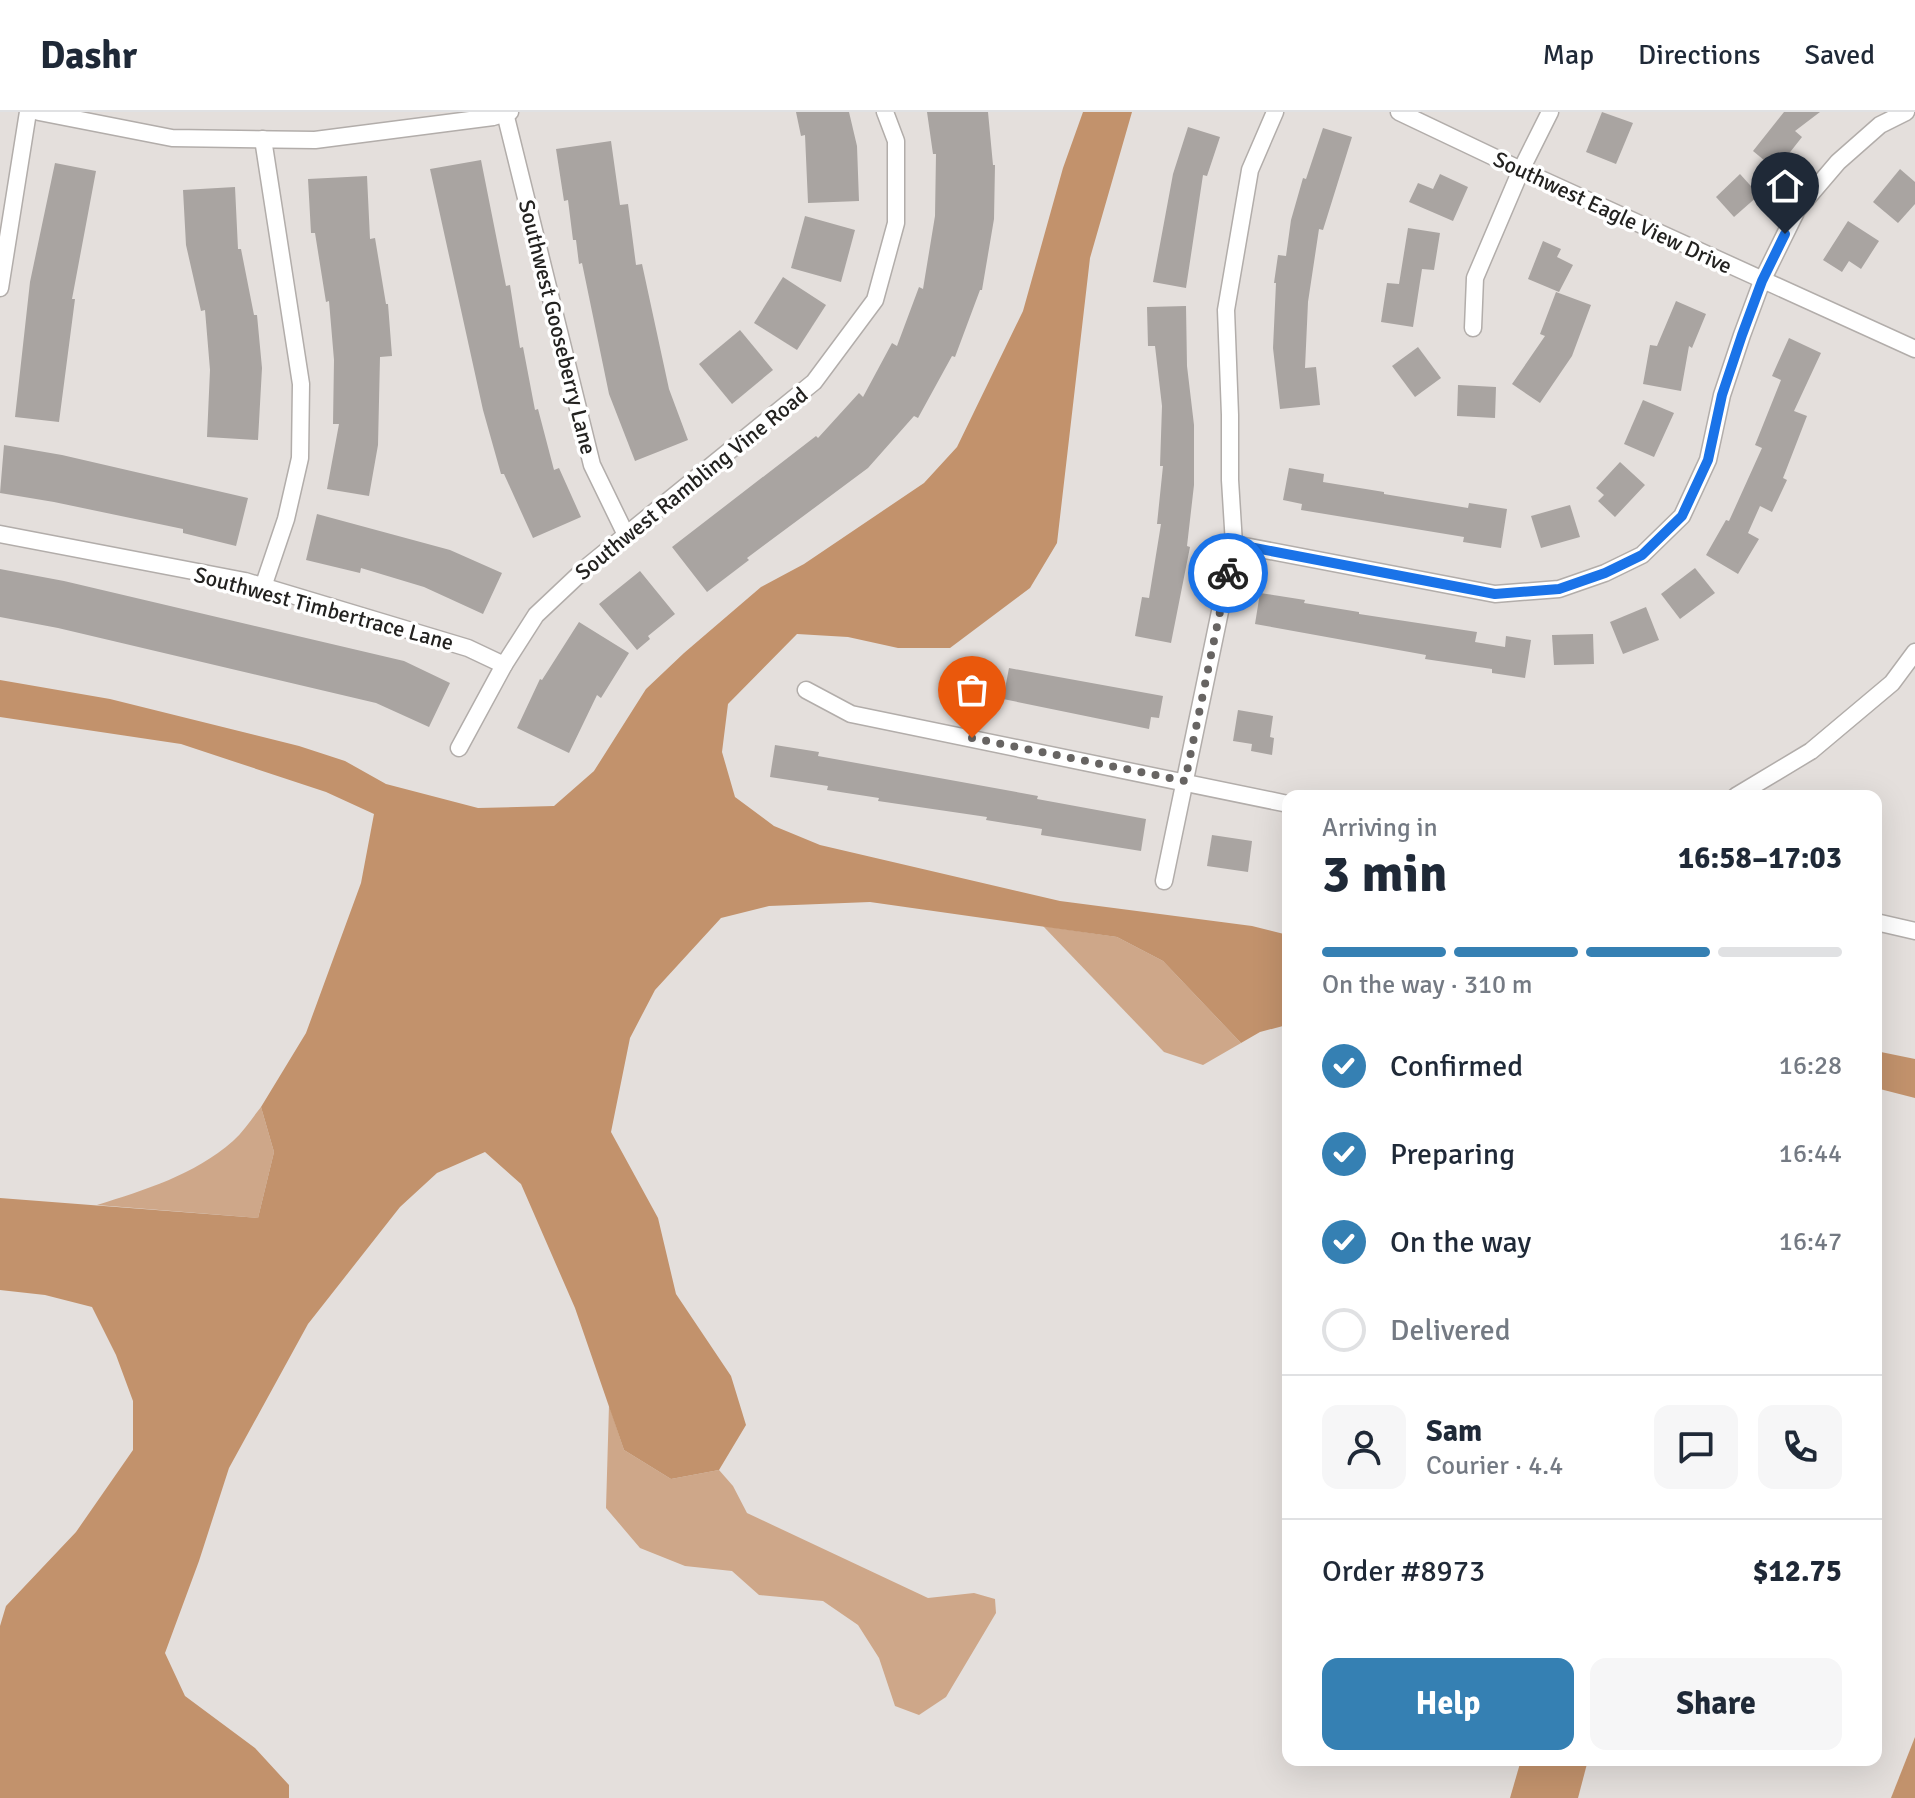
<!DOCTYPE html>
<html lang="en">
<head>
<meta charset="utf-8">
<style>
  body { margin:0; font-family:Signika,sans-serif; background:#f6f6f7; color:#1f2937; height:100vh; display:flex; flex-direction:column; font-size:30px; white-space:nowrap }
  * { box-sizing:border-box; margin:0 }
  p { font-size:26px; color:#747a83 }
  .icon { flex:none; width:44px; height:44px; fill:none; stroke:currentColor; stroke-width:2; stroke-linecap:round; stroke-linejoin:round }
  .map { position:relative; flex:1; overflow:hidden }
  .side { position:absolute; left:1282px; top:678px; width:600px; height:976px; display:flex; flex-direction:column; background:#fff; border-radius:16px; box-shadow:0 8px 32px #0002 }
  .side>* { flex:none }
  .pin { position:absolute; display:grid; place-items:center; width:68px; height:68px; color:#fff; margin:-82px -34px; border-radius:50% 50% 50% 0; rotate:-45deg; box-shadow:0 0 8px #0007 }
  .pin .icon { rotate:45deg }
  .courier { position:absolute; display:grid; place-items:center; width:80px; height:80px; margin:-40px; border:6px solid #1a73e8; border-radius:50%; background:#fff; color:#222; box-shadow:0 2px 10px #0007 }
  .headline em { font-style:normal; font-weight:700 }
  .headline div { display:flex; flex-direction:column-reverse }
  .headline { display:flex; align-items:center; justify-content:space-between; height:136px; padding:0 40px }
  h1 { font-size:52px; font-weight:700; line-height:60px }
  .bar { display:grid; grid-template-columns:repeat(4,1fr); gap:12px 8px; align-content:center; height:96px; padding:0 40px }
  .bar i { height:10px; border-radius:6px; background:#e0e1e3 }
  .bar .active { background:#3580b3 }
  .bar p { grid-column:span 4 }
  .line { display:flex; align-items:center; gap:20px; padding:0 40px; border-top:2px solid #e0e1e3 }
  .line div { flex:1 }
  .round { display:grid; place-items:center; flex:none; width:84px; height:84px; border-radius:16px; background:#f6f6f7 }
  ol { padding:0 40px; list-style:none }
  li { display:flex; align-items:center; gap:24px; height:88px }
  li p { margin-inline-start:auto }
  li .icon { padding:8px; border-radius:50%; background:#3580b3; color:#fff; stroke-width:4 }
  li:last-child { color:#747a83 }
  li i { width:44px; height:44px; border:4px solid #e0e1e3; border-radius:50% }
  .action { display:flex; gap:16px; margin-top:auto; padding:16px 40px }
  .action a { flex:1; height:92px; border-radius:16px; background:#3580b3; color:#fff; font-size:32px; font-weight:700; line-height:92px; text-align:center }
  .action a+a { background:#f6f6f7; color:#1f2937 }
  header { display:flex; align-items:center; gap:48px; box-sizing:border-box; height:112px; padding:0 40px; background:#fff; border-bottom:2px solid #e0e1e3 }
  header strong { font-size:38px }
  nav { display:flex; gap:44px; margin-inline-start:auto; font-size:28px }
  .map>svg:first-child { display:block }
</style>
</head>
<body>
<header>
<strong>Dashr</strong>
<nav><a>Map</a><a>Directions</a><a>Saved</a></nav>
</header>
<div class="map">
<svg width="1915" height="1686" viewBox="0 0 1915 1686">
  <rect width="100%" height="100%" fill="#e4dfdc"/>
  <g fill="#cea789">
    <polygon points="1043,814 1117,825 1163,849 1241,931 1203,953 1164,940"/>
    <path d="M261,995L274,1040L258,1106L97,1093C145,1078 194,1063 233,1029C244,1019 252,1006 261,995Z"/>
    <polygon points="609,1293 624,1338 671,1367 719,1358 733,1374 747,1401 928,1486 974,1481 995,1487 996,1501 946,1585 919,1603 895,1594 879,1546 858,1513 823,1489 759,1483 732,1459 685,1454 640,1436 606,1396"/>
  </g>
  <g fill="#c2926c">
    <polygon points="1083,0 1132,0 1090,146 1057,431 1030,476 950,536 898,536 848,525 797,522 728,592 722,640 735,685 774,714 820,733 1060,789 1252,814 1288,823 1288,908 1283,914 1260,920 1241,931 1163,849 1117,825 870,790 769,794 721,806 655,878 630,926 611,1020 658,1106 676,1182 731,1264 746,1313 719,1358 671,1367 624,1338 575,1196 521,1072 485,1040 437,1061 400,1095 308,1212 229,1356 199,1449 165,1541 185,1584 255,1636 289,1673 289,1686 0,1686 0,1514 6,1494 76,1420 133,1338 133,1289 116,1243 92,1195 45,1183 0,1178 0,1086 258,1106 274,1040 261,995 306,921 361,771 374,702 326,680 181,632 0,605 0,568 110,587 299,634 345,649 386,672 478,696 554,694 594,659 646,577 684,541 761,475 804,452 924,371 957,335 1023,199 1063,56"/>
    <polygon points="1876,939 1915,947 1915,986 1876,976"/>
    <polygon points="1915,1625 1915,1686 1891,1686"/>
    <polygon points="1521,1648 1588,1648 1578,1686 1510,1686"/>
  </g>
  <g fill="#a9a4a1">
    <polygon points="796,0 849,0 857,34 859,89 808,91 805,23 801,24"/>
    <polygon points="927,0 988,0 993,53 995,53 994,107 982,178 980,178 955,245 952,244 918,306 914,304 868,356 747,446 749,448 707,480 672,435 816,324 818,326 859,281 863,285 892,231 897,234 919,175 923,177 935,104 936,42 933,42"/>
    <polygon points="1602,0 1633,11 1616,52 1586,40"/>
    <polygon points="1784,0 1820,0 1795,19 1802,25 1776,58 1753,39"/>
    <polygon points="1188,15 1220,25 1207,64 1203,63 1186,176 1153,170 1173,62"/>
    <polygon points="1323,16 1352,25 1323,118 1319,117 1308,190 1305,256 1316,255 1320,293 1280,297 1273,236 1276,171 1274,171 1278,143 1286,144 1291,108 1303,66 1306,67"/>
    <polygon points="611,29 620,93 628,92 636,153 642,152 669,277 688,328 635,349 609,282 582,151 579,152 576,128 573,128 568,88 564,89 556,37"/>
    <polygon points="481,48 506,174 510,173 520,236 523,235 535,298 538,297 554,358 559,356 581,405 533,426 504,362 501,362 483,298 430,57"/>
    <polygon points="55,51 96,59 72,187 75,187 59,310 15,305 30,170"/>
    <polygon points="1900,57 1915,70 1915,92 1898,111 1873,90"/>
    <polygon points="1440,62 1468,75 1453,109 1409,90 1418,71 1433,77"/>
    <polygon points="1740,62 1759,83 1734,105 1716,85"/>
    <polygon points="367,64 370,127 375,126 386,192 388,192 392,244 380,245 378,333 369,384 327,377 339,312 333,312 334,248 329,189 326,190 315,121 311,121 308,67"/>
    <polygon points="235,75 238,137 241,137 254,203 257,203 262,256 258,328 207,325 210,258 205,198 201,199 186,133 183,78"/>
    <polygon points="805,104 855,118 841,170 791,156"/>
    <polygon points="1848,109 1879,129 1861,157 1849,149 1842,160 1823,148"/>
    <polygon points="1408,116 1440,121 1434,158 1422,157 1413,215 1381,210 1387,171 1399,172"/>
    <polygon points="1543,129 1561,137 1557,145 1573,153 1559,180 1528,167"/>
    <polygon points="783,165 826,193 797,238 754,211"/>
    <polygon points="1556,180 1591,193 1572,244 1540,291 1512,272 1545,224 1540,222"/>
    <polygon points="1676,189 1706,202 1692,236 1689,234 1681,279 1643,272 1650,233 1657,234"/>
    <polygon points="1186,194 1187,254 1194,313 1194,373 1187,434 1190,435 1171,531 1135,524 1142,485 1149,486 1161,412 1157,412 1163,354 1160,354 1162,294 1155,234 1148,234 1147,195"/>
    <polygon points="740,218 773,258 732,292 699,252"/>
    <polygon points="1789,226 1821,241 1794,299 1807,304 1783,366 1787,368 1772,400 1760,394 1748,421 1759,427 1738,462 1706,443 1726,408 1729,409 1762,336 1755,333 1781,268 1772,264"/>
    <polygon points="1418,235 1441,266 1415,285 1392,254"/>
    <polygon points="1458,273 1496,275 1495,306 1457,304"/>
    <polygon points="1643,288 1674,301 1654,345 1624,332"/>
    <polygon points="4,333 62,343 248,386 236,434 183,421 183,417 54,390 0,381"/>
    <polygon points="1620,350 1645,373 1615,405 1598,389 1604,383 1596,376"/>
    <polygon points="1289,356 1324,362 1323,370 1384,380 1384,382 1468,396 1469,391 1507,397 1501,436 1463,430 1464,425 1301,398 1302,392 1283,388"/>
    <polygon points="1570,393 1580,425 1541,436 1531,404"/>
    <polygon points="317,402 450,438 502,461 483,502 424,475 361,456 360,461 306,448"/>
    <polygon points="1695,456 1715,481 1680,507 1661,482"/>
    <polygon points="0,457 64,469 404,549 450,571 429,615 376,591 58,516 0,505"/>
    <polygon points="640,459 675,502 648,524 650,527 637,538 599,492"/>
    <polygon points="1260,481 1305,488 1304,491 1359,500 1359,502 1477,520 1475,530 1505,535 1506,524 1531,528 1525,566 1492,561 1492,557 1425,547 1426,543 1255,512"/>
    <polygon points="1646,495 1659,528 1623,542 1610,510"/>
    <polygon points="579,510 629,541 601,586 597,583 569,641 517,616 540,567 542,568"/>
    <polygon points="1593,522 1594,552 1554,553 1552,523"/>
    <polygon points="1009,556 1163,584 1159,606 1151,605 1149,617 1003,587"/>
    <polygon points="1238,598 1273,604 1270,625 1274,626 1272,643 1251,639 1252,632 1233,629"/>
    <polygon points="775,633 819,640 818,644 1038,684 1037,687 1146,707 1141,739 1041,723 1042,717 986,708 987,705 878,689 879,686 827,678 828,674 770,665"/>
    <polygon points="1212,723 1252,729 1248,760 1207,754"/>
  </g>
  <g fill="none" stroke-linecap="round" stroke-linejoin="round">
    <defs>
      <g id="street">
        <polyline points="39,0 172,26 315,28 493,5 510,0"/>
        <polyline points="1399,0 1521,58 1915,237"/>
        <polyline points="505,1 592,353 626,423"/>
        <polyline points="263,27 301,272 300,346 286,407 263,475"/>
        <polyline points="0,176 28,0"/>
        <polyline points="1473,216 1475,166 1521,58 1550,0"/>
        <polyline points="0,422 245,469 468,536 504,553"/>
        <polyline points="1234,432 1495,482 1559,477 1605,461 1642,443 1682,404 1708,348 1722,283 1742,223 1762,169 1797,98 1838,50 1880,13 1906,0"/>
        <polyline points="806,578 851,602 1288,692"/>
        <polyline points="459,636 504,553 536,503 588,454 814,270 875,188 896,111 896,29 885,0"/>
        <polyline points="1736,684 1811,639 1892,571 1915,540"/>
        <polyline points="1164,769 1234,432 1230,368 1230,303 1226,198 1250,58 1275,0"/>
        <polyline points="1876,810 1915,819"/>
      </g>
    </defs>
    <use href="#street" stroke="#b2adaa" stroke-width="19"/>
    <use href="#street" stroke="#fff" stroke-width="16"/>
  </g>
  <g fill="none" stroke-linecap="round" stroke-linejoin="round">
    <polyline stroke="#676462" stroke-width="8" stroke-dasharray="0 14.4" points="972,626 1185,669 1228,461"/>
    <polyline stroke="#1a73e8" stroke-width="10" points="1228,461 1234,432 1495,482 1559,477 1605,461 1642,443 1682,404 1708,348 1722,283 1742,223 1762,169 1785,122"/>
  </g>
  <g text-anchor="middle" stroke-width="7" stroke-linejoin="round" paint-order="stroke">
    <g font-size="22" fill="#232220" stroke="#fff">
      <text transform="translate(1613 100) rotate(25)" y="8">Southwest Eagle View Drive</text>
      <text transform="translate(558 215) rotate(76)" y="8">Southwest Gooseberry Lane</text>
      <text transform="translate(691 371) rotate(-39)" y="8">Southwest Rambling Vine Road</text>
      <text transform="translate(324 496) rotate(15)" y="8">Southwest Timbertrace Lane</text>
    </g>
  </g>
</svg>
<div class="pin" style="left:972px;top:626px;background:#ea580c"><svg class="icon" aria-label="bag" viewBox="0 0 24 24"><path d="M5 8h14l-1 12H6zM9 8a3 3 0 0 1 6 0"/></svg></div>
<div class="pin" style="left:1785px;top:122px;background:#1f2937"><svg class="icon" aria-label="home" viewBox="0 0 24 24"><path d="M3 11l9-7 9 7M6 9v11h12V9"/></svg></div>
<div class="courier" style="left:1228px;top:461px"><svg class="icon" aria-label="bike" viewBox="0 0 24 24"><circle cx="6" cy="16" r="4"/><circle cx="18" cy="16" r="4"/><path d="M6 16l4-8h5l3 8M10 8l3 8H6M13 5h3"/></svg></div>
<section class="side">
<div class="headline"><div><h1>3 min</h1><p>Arriving in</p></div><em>16:58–17:03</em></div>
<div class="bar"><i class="active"></i><i class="active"></i><i class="active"></i><i></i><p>On the way · 310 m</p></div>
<ol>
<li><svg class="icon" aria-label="check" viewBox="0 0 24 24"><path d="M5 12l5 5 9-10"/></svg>Confirmed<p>16:28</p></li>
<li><svg class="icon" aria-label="check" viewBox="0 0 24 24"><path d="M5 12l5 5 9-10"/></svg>Preparing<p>16:44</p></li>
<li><svg class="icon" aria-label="check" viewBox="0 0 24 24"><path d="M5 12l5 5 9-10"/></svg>On the way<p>16:47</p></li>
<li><i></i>Delivered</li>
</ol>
<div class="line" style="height:144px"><a class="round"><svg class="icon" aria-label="person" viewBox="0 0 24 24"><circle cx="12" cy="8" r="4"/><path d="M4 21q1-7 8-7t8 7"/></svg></a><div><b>Sam</b><p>Courier · 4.4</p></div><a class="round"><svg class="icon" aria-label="chat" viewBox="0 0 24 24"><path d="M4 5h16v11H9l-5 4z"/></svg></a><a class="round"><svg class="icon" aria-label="phone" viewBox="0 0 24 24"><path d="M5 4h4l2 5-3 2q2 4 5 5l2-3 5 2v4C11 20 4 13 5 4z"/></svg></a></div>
<div class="line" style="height:104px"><div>Order #8973</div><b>$12.75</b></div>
<div class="action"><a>Help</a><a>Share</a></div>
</section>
</div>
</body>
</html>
